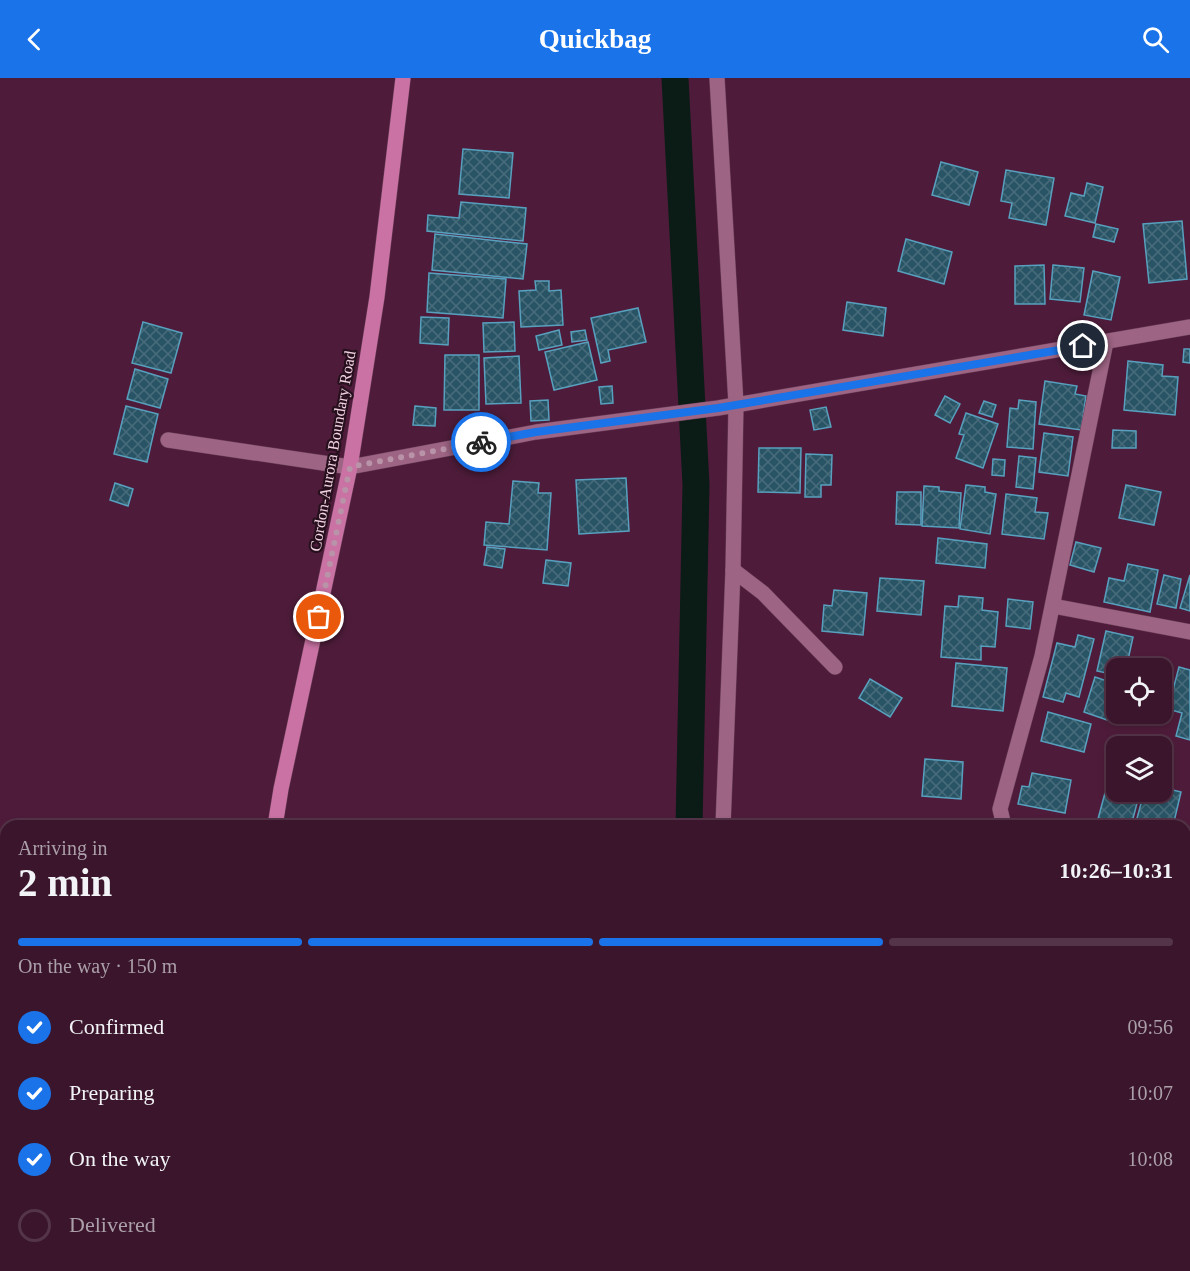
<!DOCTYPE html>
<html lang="en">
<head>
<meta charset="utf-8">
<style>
  body { margin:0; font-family:Georgia,serif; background:#452238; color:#f1f3f6; height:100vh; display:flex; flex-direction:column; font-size:22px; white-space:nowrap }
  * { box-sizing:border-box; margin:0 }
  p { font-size:20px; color:#ab9fa9 }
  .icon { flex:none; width:33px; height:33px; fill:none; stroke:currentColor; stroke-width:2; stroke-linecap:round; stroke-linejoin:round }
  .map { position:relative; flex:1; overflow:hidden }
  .side { position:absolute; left:0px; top:742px; width:1191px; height:452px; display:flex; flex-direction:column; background:#3a152c; border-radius:18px 18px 0 0; box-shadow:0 3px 9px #0003,0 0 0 2px #543448 }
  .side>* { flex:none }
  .tools { position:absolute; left:1106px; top:580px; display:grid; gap:12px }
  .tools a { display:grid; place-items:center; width:66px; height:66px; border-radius:12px; background:#3a152c; box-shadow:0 3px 9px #0003,0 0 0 2px #543448; font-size:30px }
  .pin { position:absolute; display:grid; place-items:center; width:51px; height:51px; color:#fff; margin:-26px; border:3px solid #fff; border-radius:50%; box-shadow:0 2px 6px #0007 }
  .courier { position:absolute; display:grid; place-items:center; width:60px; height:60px; margin:-30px; border:4px solid #1a73e8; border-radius:50%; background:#fff; color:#222; box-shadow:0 2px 8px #0007 }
  .head em { font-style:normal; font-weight:700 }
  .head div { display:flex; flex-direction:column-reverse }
  .head { display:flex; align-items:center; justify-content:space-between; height:102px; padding:0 18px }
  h1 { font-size:39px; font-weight:700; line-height:45px }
  .bar { display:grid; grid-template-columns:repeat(4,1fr); gap:9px 6px; align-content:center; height:72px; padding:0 18px }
  .bar i { height:8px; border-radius:4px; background:#543448 }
  .bar .selected { background:#1a73e8 }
  .bar p { grid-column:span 4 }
  ol { padding:0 18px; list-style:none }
  li { display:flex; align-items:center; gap:18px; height:66px }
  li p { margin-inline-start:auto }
  li .icon { padding:6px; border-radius:50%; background:#1a73e8; color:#fff; stroke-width:4 }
  li:last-child { color:#ab9fa9 }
  li i { width:33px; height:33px; border:3px solid #543448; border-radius:50% }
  header { display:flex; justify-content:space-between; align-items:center; height:78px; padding:0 18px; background:#1a73e8; color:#fff; font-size:27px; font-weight:700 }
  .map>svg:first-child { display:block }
</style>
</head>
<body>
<header><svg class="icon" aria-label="back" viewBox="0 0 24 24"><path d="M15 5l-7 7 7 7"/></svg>Quickbag<svg class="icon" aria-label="search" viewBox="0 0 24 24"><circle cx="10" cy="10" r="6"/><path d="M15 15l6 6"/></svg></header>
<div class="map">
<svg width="1190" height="1193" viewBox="0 0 1190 1193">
  <defs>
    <pattern id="building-cross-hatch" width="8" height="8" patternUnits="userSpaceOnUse" patternTransform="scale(1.5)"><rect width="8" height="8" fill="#295465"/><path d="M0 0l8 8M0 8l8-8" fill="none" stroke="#486c7b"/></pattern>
  </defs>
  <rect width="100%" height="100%" fill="#4e1c3a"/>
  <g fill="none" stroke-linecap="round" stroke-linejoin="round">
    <g stroke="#0a1c15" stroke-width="27">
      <polyline points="675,0 696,407 689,748"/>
      <polyline points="673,1193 674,1188"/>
    </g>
  </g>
  <g fill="url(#building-cross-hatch)" stroke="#58a0be" stroke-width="1.5">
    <polygon points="463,71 513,75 509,120 459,116"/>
    <polygon points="941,84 978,94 969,127 932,117"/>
    <polygon points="1006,92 1054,100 1046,147 1009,140 1012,125 1001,123"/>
    <polygon points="1087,105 1103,109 1095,145 1065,138 1071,115 1084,118"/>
    <polygon points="461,124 526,130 523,163 427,153 428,137 459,140"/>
    <polygon points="1182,143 1187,201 1149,205 1143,146"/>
    <polygon points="1096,146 1118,151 1114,164 1093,159"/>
    <polygon points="435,156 527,166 523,201 432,192"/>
    <polygon points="906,161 952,174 944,206 898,193"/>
    <polygon points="1044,187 1045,226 1015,226 1015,188"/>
    <polygon points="1053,187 1084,190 1080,224 1050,221"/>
    <polygon points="1093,193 1120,199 1111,242 1084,237"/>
    <polygon points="429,195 506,201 503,240 427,234"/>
    <polygon points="535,203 549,203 549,213 561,212 563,247 521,249 519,213 536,212"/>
    <polygon points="847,224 886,230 883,258 843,252"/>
    <polygon points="638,230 646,264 608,272 610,283 601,285 591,240"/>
    <polygon points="421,239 449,240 448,267 420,265"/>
    <polygon points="143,244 182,255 171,295 132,285"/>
    <polygon points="514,244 515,273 484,274 483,245"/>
    <polygon points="559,252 562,267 539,272 536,258"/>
    <polygon points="585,252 587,262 572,264 571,254"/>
    <polygon points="588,264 597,302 554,312 545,274"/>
    <polygon points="1184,271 1190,271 1190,285 1183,284"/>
    <polygon points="445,277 479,277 479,332 444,332"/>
    <polygon points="519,278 521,325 486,326 484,280"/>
    <polygon points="1128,283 1163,287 1162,298 1178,299 1175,337 1124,332"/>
    <polygon points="135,291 168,301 160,330 127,321"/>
    <polygon points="1045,303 1077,308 1075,316 1086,318 1081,352 1039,346"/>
    <polygon points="612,308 613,325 601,326 599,309"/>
    <polygon points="945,318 960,326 950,345 935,337"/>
    <polygon points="548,322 549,342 531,343 530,323"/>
    <polygon points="1019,322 1036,324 1033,371 1007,369 1010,330 1018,331"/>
    <polygon points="984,323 996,327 992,339 979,335"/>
    <polygon points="126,328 158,336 147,384 114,376"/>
    <polygon points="415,328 436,330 435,348 413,347"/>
    <polygon points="826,329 831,349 814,352 810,332"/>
    <polygon points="966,335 998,346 983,390 956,380 964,357 959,356"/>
    <polygon points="1113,352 1136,353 1136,370 1112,370"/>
    <polygon points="1044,355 1073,359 1068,398 1039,394"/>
    <polygon points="759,370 801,370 800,415 758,414"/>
    <polygon points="806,376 832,377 831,407 821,407 821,419 805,419"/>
    <polygon points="1019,378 1036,380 1033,411 1016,409"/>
    <polygon points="993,381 1005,382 1004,398 992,397"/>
    <polygon points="626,400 629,453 579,456 576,402"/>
    <polygon points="513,403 539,405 538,415 551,415 547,472 484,467 486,444 509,446"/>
    <polygon points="115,405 133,411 128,428 110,422"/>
    <polygon points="966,407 985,409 985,414 996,416 990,456 960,451"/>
    <polygon points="1126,407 1161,414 1154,447 1119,440"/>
    <polygon points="924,408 939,409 939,413 961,415 959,450 922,448"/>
    <polygon points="897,414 921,414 921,447 896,446"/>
    <polygon points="1006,416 1037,420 1035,434 1048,435 1044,461 1002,456"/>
    <polygon points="938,460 987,466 985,490 936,485"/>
    <polygon points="1076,464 1101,470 1094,494 1070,487"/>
    <polygon points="487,469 505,471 502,490 484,487"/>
    <polygon points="546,482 571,485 568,508 543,505"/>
    <polygon points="1128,486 1158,492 1150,534 1104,524 1109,500 1124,503"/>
    <polygon points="1164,497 1181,501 1176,530 1157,526"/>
    <polygon points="1190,497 1190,533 1180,530"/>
    <polygon points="880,500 924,503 921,537 877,533"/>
    <polygon points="834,512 867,515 863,557 822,553 824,527 832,528"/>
    <polygon points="959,518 983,520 982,532 998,534 995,569 981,568 981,582 941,579 945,528 958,529"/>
    <polygon points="1008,521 1033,524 1030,551 1006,548"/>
    <polygon points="1106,553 1133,559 1126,591 1116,591 1116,597 1097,593"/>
    <polygon points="1078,557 1094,561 1079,619 1066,615 1063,624 1043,619 1057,565 1075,569"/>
    <polygon points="956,585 1007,590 1003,633 952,628"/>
    <polygon points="1179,589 1190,592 1190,662 1176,658 1182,635 1168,631"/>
    <polygon points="1095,599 1116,606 1116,626 1110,643 1084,634"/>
    <polygon points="870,601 902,620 890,639 859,620"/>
    <polygon points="1161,605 1169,607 1163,632 1161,631"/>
    <polygon points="1048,634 1091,646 1084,674 1041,663"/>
    <polygon points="925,681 963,684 961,721 922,718"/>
    <polygon points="1032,695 1071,702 1065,735 1018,726 1022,708 1029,709"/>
    <polygon points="1161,709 1181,714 1173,748 1135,748 1144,714 1161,714"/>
    <polygon points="1120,714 1140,714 1131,748 1098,741 1105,715 1119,718"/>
    <polygon points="1185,799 1190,800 1190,822 1185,821"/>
    <polygon points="1185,848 1190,849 1190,891 1185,890"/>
    <polygon points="0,944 6,948 6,974 0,973"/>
  </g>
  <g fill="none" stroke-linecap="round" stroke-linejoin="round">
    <defs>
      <g id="minor">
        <polyline points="717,0 736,326 733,492 723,748"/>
        <polyline points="168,362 350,389 536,354 718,330 1190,249"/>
        <polyline points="733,492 763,515 835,589"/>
        <polyline points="1053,528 1190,554"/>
        <polyline points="1004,748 1000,731 1042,578 1106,264"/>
        <polyline points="1185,916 1190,919"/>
        <polyline points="715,1193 715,1188"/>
      </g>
      <g id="major">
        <polyline points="275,748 281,711 350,389 377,219 403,0"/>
        <polyline points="199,1193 200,1188"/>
      </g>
    </defs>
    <use href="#minor" stroke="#683d57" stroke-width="16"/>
    <use href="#major" stroke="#683d57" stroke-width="16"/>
    <use href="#minor" stroke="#9d6483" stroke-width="15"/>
    <use href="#major" stroke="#c972a3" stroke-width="15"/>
  </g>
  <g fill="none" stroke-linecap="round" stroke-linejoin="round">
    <polyline stroke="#b993a8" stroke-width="6" stroke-dasharray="0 10.8" points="319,539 350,389 481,364"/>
    <polyline stroke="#1a73e8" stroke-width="8" points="481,364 536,354 718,330 1083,268"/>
  </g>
  <g text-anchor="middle" stroke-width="4.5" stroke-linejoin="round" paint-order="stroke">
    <g font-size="16" fill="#f3d3e3" stroke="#27101d">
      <text transform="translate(332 373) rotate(-80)" y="6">Cordon-Aurora Boundary Road</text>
    </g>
  </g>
</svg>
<div class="tools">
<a><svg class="icon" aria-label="locate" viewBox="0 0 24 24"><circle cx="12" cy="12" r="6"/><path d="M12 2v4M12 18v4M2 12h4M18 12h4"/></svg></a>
<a><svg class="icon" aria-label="layers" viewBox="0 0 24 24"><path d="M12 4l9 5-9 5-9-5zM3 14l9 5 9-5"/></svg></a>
</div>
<div class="pin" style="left:319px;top:539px;background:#ea580c"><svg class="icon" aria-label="bag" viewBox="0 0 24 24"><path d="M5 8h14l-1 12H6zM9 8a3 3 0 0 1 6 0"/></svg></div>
<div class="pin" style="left:1083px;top:268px;background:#1f2937"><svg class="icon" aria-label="home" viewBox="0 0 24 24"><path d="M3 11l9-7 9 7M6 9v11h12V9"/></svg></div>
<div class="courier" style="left:481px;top:364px"><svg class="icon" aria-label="bike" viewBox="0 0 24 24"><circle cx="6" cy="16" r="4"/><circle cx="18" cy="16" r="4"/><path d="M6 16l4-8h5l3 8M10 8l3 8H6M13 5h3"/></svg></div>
<section class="side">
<div class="head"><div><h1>2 min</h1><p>Arriving in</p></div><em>10:26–10:31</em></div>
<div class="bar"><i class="selected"></i><i class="selected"></i><i class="selected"></i><i></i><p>On the way · 150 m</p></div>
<ol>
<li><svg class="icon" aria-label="check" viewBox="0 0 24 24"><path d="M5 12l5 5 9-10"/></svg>Confirmed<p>09:56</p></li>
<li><svg class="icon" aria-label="check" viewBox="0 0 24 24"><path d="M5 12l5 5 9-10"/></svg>Preparing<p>10:07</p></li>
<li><svg class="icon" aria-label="check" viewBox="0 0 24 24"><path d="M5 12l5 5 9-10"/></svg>On the way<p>10:08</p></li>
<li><i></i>Delivered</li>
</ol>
</section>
</div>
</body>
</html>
